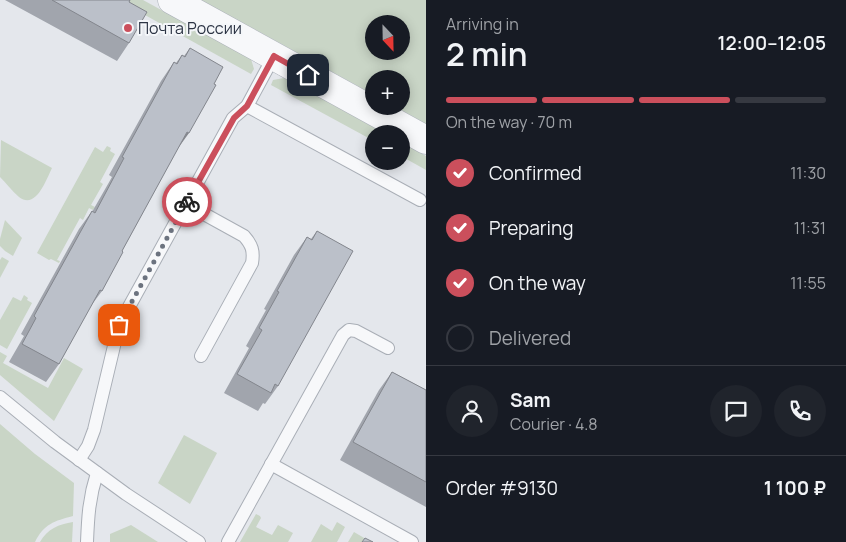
<!DOCTYPE html>
<html lang="en">
<head>
<meta charset="utf-8">
<style>
  body { margin:0; font-family:Manrope,sans-serif; background:#20242c; color:#f1f3f6; height:100vh; display:flex; flex-direction:column; font-size:19px; white-space:nowrap }
  * { box-sizing:border-box; margin:0 }
  p { font-size:16px; color:#9ea1a6 }
  .icon { flex:none; width:28px; height:28px; fill:none; stroke:currentColor; stroke-width:2; stroke-linecap:round; stroke-linejoin:round }
  .map { position:relative; flex:1; overflow:hidden }
  .side { display:flex; flex-direction:column; background:#171b24; width:420px }
  .side>* { flex:none }
  .needle { width:32px; rotate:158deg }
  .buttons { position:absolute; left:365px; top:15px; display:grid; gap:10px }
  .buttons a { display:grid; place-items:center; width:45px; height:45px; border-radius:50%; background:#171b24; box-shadow:0 2px 12px #0003; font-size:25px }
  .pin { position:absolute; display:grid; place-items:center; width:42px; height:42px; color:#fff; margin:-21px; border-radius:10px; box-shadow:0 2px 8px #0006 }
  .courier { position:absolute; display:grid; place-items:center; width:50px; height:50px; margin:-25px; border:4px solid #cb4f5c; border-radius:50%; background:#fff; color:#222; box-shadow:0 1px 6px #0007 }
  .head em { font-style:normal; font-weight:600 }
  .head div { display:flex; flex-direction:column-reverse }
  .head { display:flex; align-items:center; justify-content:space-between; height:85px; padding:0 20px }
  h1 { font-size:32px; font-weight:600; line-height:38px }
  .bar { display:grid; grid-template-columns:repeat(4,1fr); gap:8px 5px; align-content:center; height:60px; padding:0 20px }
  .bar i { height:6px; border-radius:4px; background:#363941 }
  .bar .selected { background:#cb4f5c }
  .bar p { grid-column:span 4 }
  .line { display:flex; align-items:center; gap:12px; padding:0 20px; border-top:1px solid #363941 }
  .line div { flex:1 }
  .round { display:grid; place-items:center; flex:none; width:52px; height:52px; border-radius:26px; background:#20242c }
  ol { padding:0 20px; list-style:none }
  li { display:flex; align-items:center; gap:15px; height:55px }
  li p { margin-inline-start:auto }
  li .icon { padding:5px; border-radius:50%; background:#cb4f5c; color:#fff; stroke-width:4 }
  li:last-child { color:#9ea1a6 }
  li i { width:28px; height:28px; border:2px solid #363941; border-radius:50% }
  main { display:flex; flex:1; min-height:0 }
  .map>svg:first-child { display:block }
</style>
</head>
<body>
<main>
<div class="map">
<svg width="426" height="542" viewBox="0 0 426 542">
  <rect width="100%" height="100%" fill="#e4e7ec"/>
  <g fill="#c9d5c6" fill-rule="evenodd">
    <polygon points="118,0 143,0 251,59 254,69 251,74"/>
    <path d="M201,0H426V124L394,106H401V79H374V95ZM374,24H401V51H374Z"/>
    <polygon points="284,78 386,134 374,134 374,141 271,85 273,80"/>
    <path d="M1,140L52,168C46,180 36,210 19,197C12,191 6,183 0,177Z"/>
    <polygon points="401,142 426,156 426,170 401,156"/>
    <polygon points="107,146 111,148 110,151 115,154 100,182 103,184 91,205 95,207 93,210 89,208 83,220 80,218 57,260 60,261 59,263 51,259 49,260 37,253 95,147 103,152"/>
    <polygon points="5,220 22,238 13,256 5,251 0,246 0,239"/>
    <polygon points="2,257 9,261 0,278 0,260"/>
    <polygon points="24,295 28,298 27,300 32,303 7,349 0,345 0,320 13,297 21,301"/>
    <polygon points="0,352 7,356 3,363 48,388 64,358 83,369 54,421 0,375"/>
    <path d="M0,424L35,454L74,483L73,516C54,521 44,524 35,542H0Z"/>
    <polygon points="184,435 217,453 190,504 158,483"/>
    <polygon points="256,514 260,516 261,518 256,527 272,535 278,525 293,533 288,542 240,542"/>
    <path d="M73,522L72,542H40C47,529 59,524 73,522Z"/>
    <polygon points="337,522 345,527 337,542 311,542 321,524 332,531"/>
    <polygon points="131,525 158,542 110,542 110,534"/>
    <polygon points="354,532 371,542 348,542"/>
  </g>
  <g fill="none" stroke-linecap="round" stroke-linejoin="round">
    <defs>
      <g id="service">
        <polyline points="247,106 420,200"/>
        <path d="M186,204L244,236C252,245 254,251 252,263L201,356"/>
        <polyline points="0,397 55,442 126,494 199,542"/>
        <polyline points="79,460 88,446 94,430 119,325 233,118 247,106 274,56"/>
        <polyline points="271,464 412,542"/>
        <path d="M87,542C88,517 89,498 97,473"/>
        <polyline points="228,542 343,335 349,330 356,331 388,348"/>
      </g>
      <polyline id="tertiary" points="172,0 426,140"/>
    </defs>
    <use href="#service" stroke="#a9aeb6" stroke-width="14"/>
    <use href="#tertiary" stroke="#a9aeb6" stroke-width="29"/>
    <use href="#service" stroke="#f7f8fa" stroke-width="12"/>
    <use href="#tertiary" stroke="#f7f8fa" stroke-width="28"/>
  </g>
  <g fill="#a1a5ad">
    <polygon points="5,0 130,0 129,2 129,43 117,61"/>
    <polygon points="190,48 178,148 122,251 102,291 90,307 59,364 46,382 9,362 24,336 21,334 79,229 92,211 92,212 112,177 109,175 161,81 174,62 176,63 182,55 184,56"/>
    <polygon points="317,231 278,386 265,404 263,403 258,411 224,393 249,348 246,346 266,310 264,309 294,255 307,237 311,239"/>
    <polygon points="392,372 426,390 426,507 340,460 379,390"/>
  </g>
  <polygon fill="#83868d" points="187,132 189,133 176,151"/>
  <g fill="#bbc0c9" stroke="#83868d">
    <polygon points="52,0 130,0 129,2 147,12 129,43"/>
    <polygon points="190,48 223,67 214,84 216,85 189,133 187,132 122,251 123,252 102,291 100,290 59,364 22,344 36,318 34,316 92,211 95,213 124,158 122,157 174,62 177,64 182,55 185,57"/>
    <polygon points="317,231 353,251 278,386 275,384 271,393 237,374 262,330 259,328 279,292 277,291 307,237 312,240"/>
    <polygon points="392,372 426,390 426,482 353,442"/>
    <polygon points="365,538 373,542 362,542"/>
  </g>
  <g fill="none" stroke-linecap="round" stroke-linejoin="round">
    <polyline stroke="#6c737f" stroke-width="5" stroke-dasharray="0 9" points="119,325 187,202"/>
    <polyline stroke="#cb4f5c" stroke-width="6" points="187,202 234,118 247,106 274,56 308,75"/>
  </g>
  <circle fill="#cb4f5c" stroke="#f4f6f9" stroke-width="2" cx="128" cy="28" r="5"/>
  <g text-anchor="middle" stroke-width="4" stroke-linejoin="round" paint-order="stroke">
    <g font-size="16" fill="#2c3444" stroke="#f4f6f9" text-anchor="start">
      <text x="138" y="34">Почта России</text>
    </g>
  </g>
</svg>
<div class="buttons">
<a><svg class="needle" viewBox="-14 -14 28 28"><path d="M0-13l5 13h-10z" fill="#e53935"/><path d="M0 13l5-13h-10z" fill="#9ea1a6"/></svg></a>
<a>+</a>
<a>−</a>
</div>
<div class="pin" style="left:119px;top:325px;background:#ea580c"><svg class="icon" aria-label="bag" viewBox="0 0 24 24"><path d="M5 8h14l-1 12H6zM9 8a3 3 0 0 1 6 0"/></svg></div>
<div class="pin" style="left:308px;top:75px;background:#1f2937"><svg class="icon" aria-label="home" viewBox="0 0 24 24"><path d="M3 11l9-7 9 7M6 9v11h12V9"/></svg></div>
<div class="courier" style="left:187px;top:202px"><svg class="icon" aria-label="bike" viewBox="0 0 24 24"><circle cx="6" cy="16" r="4"/><circle cx="18" cy="16" r="4"/><path d="M6 16l4-8h5l3 8M10 8l3 8H6M13 5h3"/></svg></div>
</div>
<section class="side">
<div class="head"><div><h1>2 min</h1><p>Arriving in</p></div><em>12:00–12:05</em></div>
<div class="bar"><i class="selected"></i><i class="selected"></i><i class="selected"></i><i></i><p>On the way · 70 m</p></div>
<ol>
<li><svg class="icon" aria-label="check" viewBox="0 0 24 24"><path d="M5 12l5 5 9-10"/></svg>Confirmed<p>11:30</p></li>
<li><svg class="icon" aria-label="check" viewBox="0 0 24 24"><path d="M5 12l5 5 9-10"/></svg>Preparing<p>11:31</p></li>
<li><svg class="icon" aria-label="check" viewBox="0 0 24 24"><path d="M5 12l5 5 9-10"/></svg>On the way<p>11:55</p></li>
<li><i></i>Delivered</li>
</ol>
<div class="line" style="height:90px"><a class="round"><svg class="icon" aria-label="person" viewBox="0 0 24 24"><circle cx="12" cy="8" r="4"/><path d="M4 21q1-7 8-7t8 7"/></svg></a><div><b>Sam</b><p>Courier · 4.8</p></div><a class="round"><svg class="icon" aria-label="chat" viewBox="0 0 24 24"><path d="M4 5h16v11H9l-5 4z"/></svg></a><a class="round"><svg class="icon" aria-label="phone" viewBox="0 0 24 24"><path d="M5 4h4l2 5-3 2q2 4 5 5l2-3 5 2v4C11 20 4 13 5 4z"/></svg></a></div>
<div class="line" style="height:65px"><div>Order #9130</div><b>1 100 ₽</b></div>
</section>
</main>
</body>
</html>
